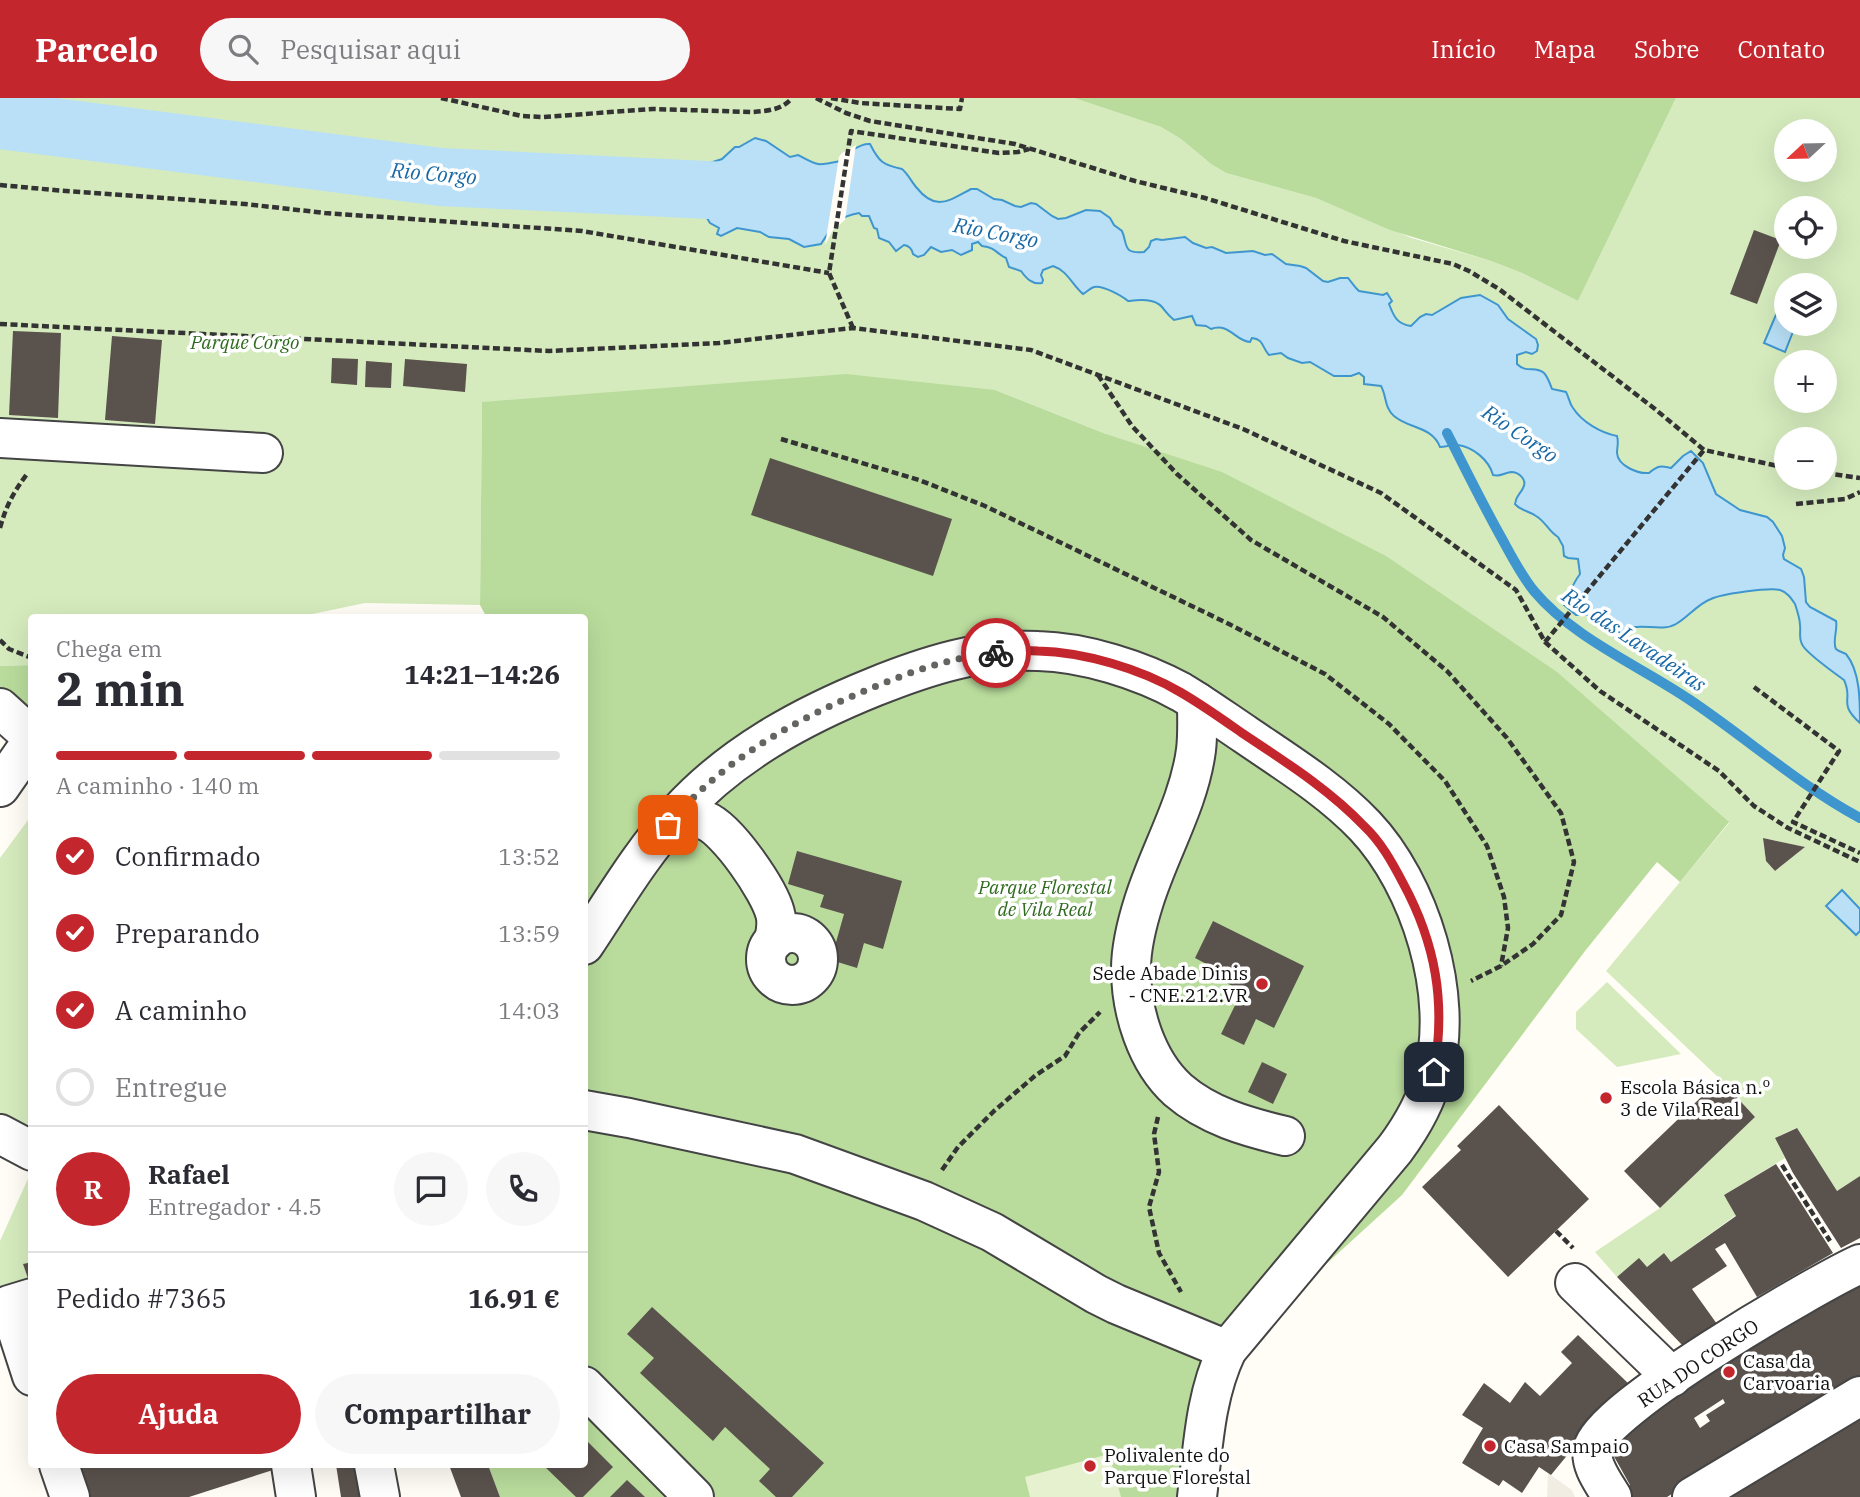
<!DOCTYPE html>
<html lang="pt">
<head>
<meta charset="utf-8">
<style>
  body { margin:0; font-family:"IBM Plex Serif",serif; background:#f7f7f7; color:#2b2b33; height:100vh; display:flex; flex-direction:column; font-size:26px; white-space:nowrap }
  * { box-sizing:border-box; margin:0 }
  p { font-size:23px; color:#7c7c81 }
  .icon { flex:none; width:38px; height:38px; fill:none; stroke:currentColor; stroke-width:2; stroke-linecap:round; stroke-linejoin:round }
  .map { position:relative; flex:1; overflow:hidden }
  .details { position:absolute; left:28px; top:516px; width:560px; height:854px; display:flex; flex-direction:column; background:#fff; border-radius:7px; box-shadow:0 7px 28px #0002 }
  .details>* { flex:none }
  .needle { width:46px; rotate:248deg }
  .controls { position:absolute; left:1774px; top:21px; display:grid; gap:14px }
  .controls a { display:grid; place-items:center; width:63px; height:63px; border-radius:50%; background:#fff; box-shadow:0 7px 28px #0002; font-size:35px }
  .pin { position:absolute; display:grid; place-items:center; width:60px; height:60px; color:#fff; margin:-30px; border-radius:14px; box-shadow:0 4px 10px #0006 }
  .courier { position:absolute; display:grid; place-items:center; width:70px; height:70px; margin:-35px; border:5px solid #c4262e; border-radius:50%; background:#fff; color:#222; box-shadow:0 2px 9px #0007 }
  .overview em { font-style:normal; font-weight:700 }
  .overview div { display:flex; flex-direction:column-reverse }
  .overview { display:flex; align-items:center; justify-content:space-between; height:119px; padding:0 28px }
  h1 { font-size:46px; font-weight:700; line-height:52px }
  .bar { display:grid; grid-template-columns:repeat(4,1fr); gap:10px 7px; align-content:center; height:84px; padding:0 28px }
  .bar i { height:9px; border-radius:5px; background:#e1e1e2 }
  .bar .active { background:#c4262e }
  .bar p { grid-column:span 4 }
  .line { display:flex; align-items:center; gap:18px; padding:0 28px; border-top:2px solid #e1e1e2 }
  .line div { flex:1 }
  .round { display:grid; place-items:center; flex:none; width:74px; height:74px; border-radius:37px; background:#f7f7f7 }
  ol { padding:0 28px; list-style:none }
  li { display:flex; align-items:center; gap:21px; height:77px }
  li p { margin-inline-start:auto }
  li .icon { padding:7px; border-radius:50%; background:#c4262e; color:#fff; stroke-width:4 }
  li:last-child { color:#7c7c81 }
  li i { width:38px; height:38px; border:4px solid #e1e1e2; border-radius:50% }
  .primary-button { display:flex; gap:14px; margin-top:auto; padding:14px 28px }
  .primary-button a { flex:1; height:80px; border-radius:42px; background:#c4262e; color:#fff; font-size:28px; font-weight:700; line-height:80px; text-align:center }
  .primary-button a+a { background:#f7f7f7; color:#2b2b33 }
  header { display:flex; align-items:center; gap:42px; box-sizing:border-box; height:98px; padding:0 35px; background:#c4262e; color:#fff }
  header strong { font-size:33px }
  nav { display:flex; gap:38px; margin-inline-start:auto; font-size:24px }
  .search { width:490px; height:63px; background:#f7f7f7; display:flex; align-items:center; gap:18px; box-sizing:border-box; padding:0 24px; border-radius:38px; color:#7c7c81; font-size:26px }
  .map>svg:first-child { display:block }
</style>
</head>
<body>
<header>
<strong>Parcelo</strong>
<div class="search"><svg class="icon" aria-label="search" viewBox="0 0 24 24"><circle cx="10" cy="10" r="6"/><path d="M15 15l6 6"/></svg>Pesquisar aqui</div>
<nav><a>Início</a><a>Mapa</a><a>Sobre</a><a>Contato</a></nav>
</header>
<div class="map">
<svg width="1860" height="1399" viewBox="0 0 1860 1399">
  <rect width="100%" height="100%" fill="#fffdf5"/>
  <g fill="#d5ebbd" fill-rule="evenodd">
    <path d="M0,0H1074L1161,29L1181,41L1211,66L1226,75L1316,100L1412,140L1491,163L1522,175L1578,203L1676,0H1860V1078L1837,1093L1796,1030L1775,1040L1785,1060L1724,1097L1736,1117L1671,1164L1664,1155L1647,1169L1639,1161L1617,1179L1595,1154L1660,1110L1755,1019L1720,981L1606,873L1729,725L1106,336L995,292L482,304L480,507L365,505L293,520H32L31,567L0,568ZM1787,33H1825V72H1787ZM1787,110H1825V149H1787ZM1787,187H1825V226H1787ZM1787,264H1825V303H1787ZM1787,341H1825V380H1787ZM1763,740L1804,749V750L1775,773L1766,763Z"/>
    <polygon points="31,718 31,1036 0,1020 0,760"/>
    <polygon points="1607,884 1681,956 1617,969 1576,931 1576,914"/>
    <polygon points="31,1074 31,1164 24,1166 30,1186 0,1196 0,1143"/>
  </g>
  <g fill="#b9dc9c">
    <polygon points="1074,0 1676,0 1578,203 1522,175 1491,163 1390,132 1316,100 1226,75 1211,66 1181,41 1161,29"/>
    <polygon points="846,276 995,292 1106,336 1222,374 1386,458 1557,574 1729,724 1680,784 1657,764 1585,853 1402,1097 1256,1230 1229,1270 1211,1399 500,1399 488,1367 584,1367 584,520 487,520 480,507 482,304"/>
    <polygon points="31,567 31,630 0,597 0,568"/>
  </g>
  <polygon fill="#e6f2cf" points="1109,1356 1121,1399 1030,1399 1025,1379"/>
  <polygon fill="#f1ede2" points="1548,1375 1572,1392 1575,1399 1547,1399"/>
  <g fill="#b9e0f7" stroke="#3f96cf" stroke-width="2">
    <path d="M755,40L766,43L790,59L798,57C818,68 817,68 840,63C846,56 860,45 870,46C879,64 883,67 902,71C908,76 911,83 916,89C936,114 948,103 971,91H977L994,101L1002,102L1015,108L1021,109L1031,105L1036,106L1052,118L1058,121L1066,120L1086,112L1100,113L1110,120L1114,127L1122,133C1128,147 1122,156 1144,154L1149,149L1151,143L1156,141L1162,142L1185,139L1193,145L1206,150L1212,149L1226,155L1253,153L1265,157L1272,156L1286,166L1300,168L1306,170L1323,183L1328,184L1340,180H1348L1356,190L1359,193L1383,197L1387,195L1392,203L1389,206C1394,219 1397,226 1411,228L1420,219L1426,216L1432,217L1461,200L1480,197L1498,207L1508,221L1536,241L1538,247L1537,253L1532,256L1526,254L1517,257V266C1527,276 1535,267 1544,275C1548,279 1550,286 1552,291L1566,294C1569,299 1569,305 1573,310C1582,324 1601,335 1617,338C1619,345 1617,348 1617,355C1618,368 1638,376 1649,375C1657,368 1661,367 1671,370L1683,358L1691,353L1703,365L1716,396L1740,412L1767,419L1773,424L1782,438L1785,450L1783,457L1784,461L1801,471L1804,479L1806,504L1810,509L1836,523C1838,531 1832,544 1836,551C1839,554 1843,554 1846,556C1860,573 1860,602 1860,625C1837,604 1854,603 1844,582C1833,574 1809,557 1803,548C1798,540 1801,535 1800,527C1800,521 1797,512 1795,506C1791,500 1787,494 1780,492C1770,489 1721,496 1711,501C1699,505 1688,519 1676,526C1659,536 1631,520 1623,537L1593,517H1576L1564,507C1569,496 1573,485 1580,476L1578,461L1568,460L1564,458L1563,448L1558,439C1549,434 1546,424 1536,418C1529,413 1521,413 1515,406C1516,397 1520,397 1523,390C1528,381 1518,374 1511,374C1503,375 1501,379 1493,377C1489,362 1473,349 1458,347C1452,346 1446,349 1440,349C1432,328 1409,331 1394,318C1384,309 1387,299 1381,288L1364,286V279L1359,275L1351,278H1334L1310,264L1302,265L1288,260L1281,255L1269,257C1262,250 1264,241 1252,240L1250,244C1235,243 1229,224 1211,231L1206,228L1196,227L1192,218L1174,222C1167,216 1167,215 1162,209C1154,200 1138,202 1128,203C1122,198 1103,187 1094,189C1090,190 1087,194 1083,196C1072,187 1068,173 1053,168L1043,172L1041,177L1043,182L1042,185C1032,187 1026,180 1021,173L1009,169L1006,160C995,155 997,150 982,148L978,144L972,146V152L961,157L952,152L941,154L931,149L924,157L918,159L913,156C912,151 910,148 904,147L896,153L889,144L879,140L877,131L874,130L869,118H862L859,115C836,119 833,128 821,146L804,149L789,141L769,139L760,134L737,130L721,138L717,136L719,130L710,125L692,95L697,74L703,67L722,61L735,49H739Z"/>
    <polygon points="1781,205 1787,207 1787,226 1796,226 1785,254 1764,245"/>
    <polygon points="1842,792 1860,811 1860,833 1856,837 1826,808"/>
  </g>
  <polygon fill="#fffdf5" points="856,47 845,122 833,132 825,147 839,59 842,55"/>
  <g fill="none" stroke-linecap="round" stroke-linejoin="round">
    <path stroke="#3f96cf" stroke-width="10" d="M1447,335C1465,370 1482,405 1501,439C1511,457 1521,477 1534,493C1573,540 1640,568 1690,602C1748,641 1799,687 1860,720"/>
    <polyline stroke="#b9e0f7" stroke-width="58" points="0,22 441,79 770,95"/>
  </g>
  <g fill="#5a524d" fill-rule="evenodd">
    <polygon points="1754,132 1781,142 1757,206 1730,196"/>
    <polygon points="13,233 61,235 58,320 9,317"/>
    <polygon points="112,238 162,242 155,326 105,322"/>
    <polygon points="332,260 358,261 357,287 331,285"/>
    <polygon points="405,261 467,266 465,294 403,288"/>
    <polygon points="366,263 392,265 391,290 365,289"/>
    <polygon points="770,360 952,421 933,478 751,417"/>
    <polygon points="1763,740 1805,749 1775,773 1766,763"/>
    <polygon points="797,753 902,783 883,851 864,845 857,870 831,862 844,816 820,809 824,797 788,786"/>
    <polygon points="1213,823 1304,868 1274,930 1256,921 1244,947 1221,936 1242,893 1217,880 1220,873 1195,860"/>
    <polygon points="1262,964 1287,976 1273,1006 1248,994"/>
    <polygon points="1720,981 1755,1019 1660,1110 1624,1073"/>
    <polygon points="1499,1007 1589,1101 1508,1179 1422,1089 1461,1052 1457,1048"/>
    <polygon points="1797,1030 1837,1093 1860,1078 1860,1140 1841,1150 1793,1075 1775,1040"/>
    <polygon points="1776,1066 1833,1155 1757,1199 1725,1145 1715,1151 1727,1168 1692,1191 1717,1226 1684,1249 1617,1179 1639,1160 1647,1169 1664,1155 1671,1164 1736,1118 1724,1097"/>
    <polygon points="32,1164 32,1189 31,1189 23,1166"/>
    <path d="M1860,1180V1280L1667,1399H1626L1622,1391L1630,1387L1602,1337ZM1723,1301L1725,1305L1706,1317L1710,1323L1700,1330L1694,1320Z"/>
    <polygon points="652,1209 824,1365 792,1399 776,1399 759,1383 770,1371 725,1329 713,1343 640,1275 654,1260 627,1236"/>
    <polygon points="1578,1237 1630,1287 1602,1315 1551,1377 1539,1369 1522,1395 1503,1382 1499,1388 1462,1365 1483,1330 1462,1317 1484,1285 1510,1305 1525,1284 1540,1298 1572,1265 1561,1254"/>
    <polygon points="1860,1311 1860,1399 1711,1399"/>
    <polygon points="584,1340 613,1369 583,1399 576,1399 543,1367 584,1367"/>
    <polygon points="74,1367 271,1367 273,1372 189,1399 84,1399"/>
    <polygon points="336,1367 363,1367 369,1399 341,1399"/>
    <polygon points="449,1367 488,1367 500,1399 461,1399"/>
    <polygon points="627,1382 645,1399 610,1399"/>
  </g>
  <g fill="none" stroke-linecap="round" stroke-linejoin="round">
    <defs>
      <g id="minor">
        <polyline points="0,340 263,355"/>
        <path d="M1197,604C1197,620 1198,636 1196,652C1189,705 1160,752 1144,803C1137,825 1131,848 1131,871C1131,913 1146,963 1178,992C1208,1018 1247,1029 1285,1038"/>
        <polyline points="0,610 32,639"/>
        <polyline points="0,689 32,643"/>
        <path d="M668,727C680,722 693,718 706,723C728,732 769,792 775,815C778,825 776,833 774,843"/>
        <circle cx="792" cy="861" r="26"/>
        <path d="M584,847C614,802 642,754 679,714C732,656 802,618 874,589C926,568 982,550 1038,553C1084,554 1141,572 1181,594C1203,607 1225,623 1246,637C1287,665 1331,692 1365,728C1420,786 1455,898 1433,976C1426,1004 1412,1028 1395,1051L1227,1252C1205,1298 1203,1349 1197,1399"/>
        <polyline points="584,1012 629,1020 795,1056 924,1103 992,1134 1096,1196 1116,1206 1227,1252"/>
        <polyline points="0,1036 32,1053"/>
        <polyline points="1575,1185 1672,1279"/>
        <polyline points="32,1200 9,1207 32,1278"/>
        <polyline points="584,1288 694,1399"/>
        <polyline points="59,1367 70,1399"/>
        <polyline points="291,1367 296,1399"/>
        <polyline points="374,1367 380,1399"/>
        <path d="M1612,1399C1604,1385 1589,1367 1593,1350C1601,1311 1816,1186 1860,1166"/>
        <polyline points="1692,1399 1860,1298"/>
      </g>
    </defs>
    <use href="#minor" stroke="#444" stroke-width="42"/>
    <g stroke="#333" stroke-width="4.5" stroke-dasharray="7 3.5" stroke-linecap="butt">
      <path d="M441,0L522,18L543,19L653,11L752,14C767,13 782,12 792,0"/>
      <polyline points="816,0 846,15 870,23 1015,46 1135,83 1205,100 1344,143 1453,166 1469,173 1499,191 1655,311 1704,352 1787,370"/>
      <polyline points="831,0 860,5 960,11 962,0"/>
      <polyline points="0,87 54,92 245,106 325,115 582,133 829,175"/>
      <polyline points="0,226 549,253 719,245 853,230 1031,252 1243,331 1381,395 1516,492 1545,544 1600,593 1719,673 1754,708 1788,730 1860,764"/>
      <polyline points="853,230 829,175 851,33 999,55 1018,54 1029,51"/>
      <polyline points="1098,277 1132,328 1177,376 1251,442 1383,519 1447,573 1507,640 1561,715 1574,764 1561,817 1533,846 1501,868 1471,883"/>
      <polyline points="781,341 919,382 985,408 1229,526 1325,576 1389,626 1445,683 1487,748 1504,799 1508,830 1501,868"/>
      <polyline points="1825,375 1860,380"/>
      <polyline points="1796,406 1845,401 1860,394"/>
      <path d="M0,430C6,408 13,395 27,376"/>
      <polyline points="0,542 9,551 32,560"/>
      <polyline points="1545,544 1704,352"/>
      <polyline points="1754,589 1839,653 1793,724 1860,755"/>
      <polyline points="1158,1019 1154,1036 1159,1074 1149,1109 1159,1155 1181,1194"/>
      <polyline points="1782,1067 1830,1143"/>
      <polyline points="942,1072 958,1049 994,1013 1036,977 1065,958 1079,935 1100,914"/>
      <polyline points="1556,1133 1573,1150"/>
    </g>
    <use href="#minor" stroke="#fff" stroke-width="38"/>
  </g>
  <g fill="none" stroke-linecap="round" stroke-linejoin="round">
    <path stroke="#646461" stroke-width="7" stroke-dasharray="0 12.6" d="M668,727C722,662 795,621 872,590C912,573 953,559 996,555"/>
    <path stroke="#c4262e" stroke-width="9" d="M996,555C1010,554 1024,552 1038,553C1084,554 1141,571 1180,594C1201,606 1222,621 1242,635C1284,663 1329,691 1364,728C1381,744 1392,764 1403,785C1436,846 1446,905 1434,974"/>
  </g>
  <g fill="#c4262e" stroke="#fff" stroke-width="2.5">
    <circle cx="1262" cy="886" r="7"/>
    <circle cx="1606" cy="1000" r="7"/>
    <circle cx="1729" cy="1274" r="7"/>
    <circle cx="1490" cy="1348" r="7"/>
    <circle cx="1090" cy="1368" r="7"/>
  </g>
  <g text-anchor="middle" stroke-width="7" stroke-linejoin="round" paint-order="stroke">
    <g font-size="19" font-style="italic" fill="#2f6b1f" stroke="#fff">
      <text x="245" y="251">Parque Corgo</text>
      <text x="1045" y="796">Parque Florestal<tspan x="1045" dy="22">de Vila Real</tspan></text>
    </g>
    <g font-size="19" fill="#111" stroke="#fff" text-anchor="start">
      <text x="1248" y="882" text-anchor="end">Sede Abade Dinis<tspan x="1248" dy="22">- CNE.212.VR</tspan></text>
      <text x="1620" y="996">Escola Básica n.º<tspan x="1620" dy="22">3 de Vila Real</tspan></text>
      <text x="1743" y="1270">Casa da<tspan x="1743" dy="22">Carvoaria</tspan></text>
      <text x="1504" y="1355">Casa Sampaio</text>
      <text x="1104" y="1364">Polivalente do<tspan x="1104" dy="22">Parque Florestal</tspan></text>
    </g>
    <g font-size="19" fill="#111" stroke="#fff">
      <text transform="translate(1698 1265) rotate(-34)" y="7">RUA DO CORGO</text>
    </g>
    <g font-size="21" font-style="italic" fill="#1768a6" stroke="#fff">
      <text transform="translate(434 76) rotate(5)" y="7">Rio Corgo</text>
      <text transform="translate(996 135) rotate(11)" y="7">Rio Corgo</text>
      <text transform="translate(1520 336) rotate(34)" y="7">Rio Corgo</text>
      <text transform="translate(1634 542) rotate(34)" y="7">Rio das Lavadeiras</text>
    </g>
  </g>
</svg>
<div class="controls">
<a><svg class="needle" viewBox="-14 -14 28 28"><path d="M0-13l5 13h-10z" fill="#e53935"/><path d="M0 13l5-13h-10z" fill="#7c7c81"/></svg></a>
<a><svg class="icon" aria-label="locate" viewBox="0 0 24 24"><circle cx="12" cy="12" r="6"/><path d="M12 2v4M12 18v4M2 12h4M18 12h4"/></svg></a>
<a><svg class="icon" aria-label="layers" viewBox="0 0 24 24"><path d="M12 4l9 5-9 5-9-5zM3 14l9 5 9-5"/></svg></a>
<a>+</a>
<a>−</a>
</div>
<div class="pin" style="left:668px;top:727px;background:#ea580c"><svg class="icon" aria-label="bag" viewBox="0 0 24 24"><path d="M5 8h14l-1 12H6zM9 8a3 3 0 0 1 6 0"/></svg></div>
<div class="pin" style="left:1434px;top:974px;background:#1f2937"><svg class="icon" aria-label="home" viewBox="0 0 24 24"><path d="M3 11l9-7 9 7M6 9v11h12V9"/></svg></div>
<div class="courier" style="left:996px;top:555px"><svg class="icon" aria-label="bike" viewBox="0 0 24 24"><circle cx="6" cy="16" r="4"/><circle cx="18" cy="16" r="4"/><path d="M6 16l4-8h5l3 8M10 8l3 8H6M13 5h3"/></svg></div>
<section class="details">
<div class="overview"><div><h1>2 min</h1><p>Chega em</p></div><em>14:21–14:26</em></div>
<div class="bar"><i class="active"></i><i class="active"></i><i class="active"></i><i></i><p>A caminho · 140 m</p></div>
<ol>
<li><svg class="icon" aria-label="check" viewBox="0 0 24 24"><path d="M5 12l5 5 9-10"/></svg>Confirmado<p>13:52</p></li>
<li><svg class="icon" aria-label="check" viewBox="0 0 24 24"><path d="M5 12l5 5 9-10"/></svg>Preparando<p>13:59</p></li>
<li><svg class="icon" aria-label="check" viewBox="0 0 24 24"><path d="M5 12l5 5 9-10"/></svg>A caminho<p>14:03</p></li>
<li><i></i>Entregue</li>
</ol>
<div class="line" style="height:126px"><b class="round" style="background:#c4262e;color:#fff">R</b><div><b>Rafael</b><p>Entregador · 4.5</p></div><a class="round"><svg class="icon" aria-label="chat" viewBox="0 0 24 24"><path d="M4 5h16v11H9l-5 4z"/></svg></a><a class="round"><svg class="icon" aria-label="phone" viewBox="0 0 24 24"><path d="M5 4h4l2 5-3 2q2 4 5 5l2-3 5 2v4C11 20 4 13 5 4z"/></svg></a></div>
<div class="line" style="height:91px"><div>Pedido #7365</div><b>16.91 €</b></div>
<div class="primary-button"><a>Ajuda</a><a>Compartilhar</a></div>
</section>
</div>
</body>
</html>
